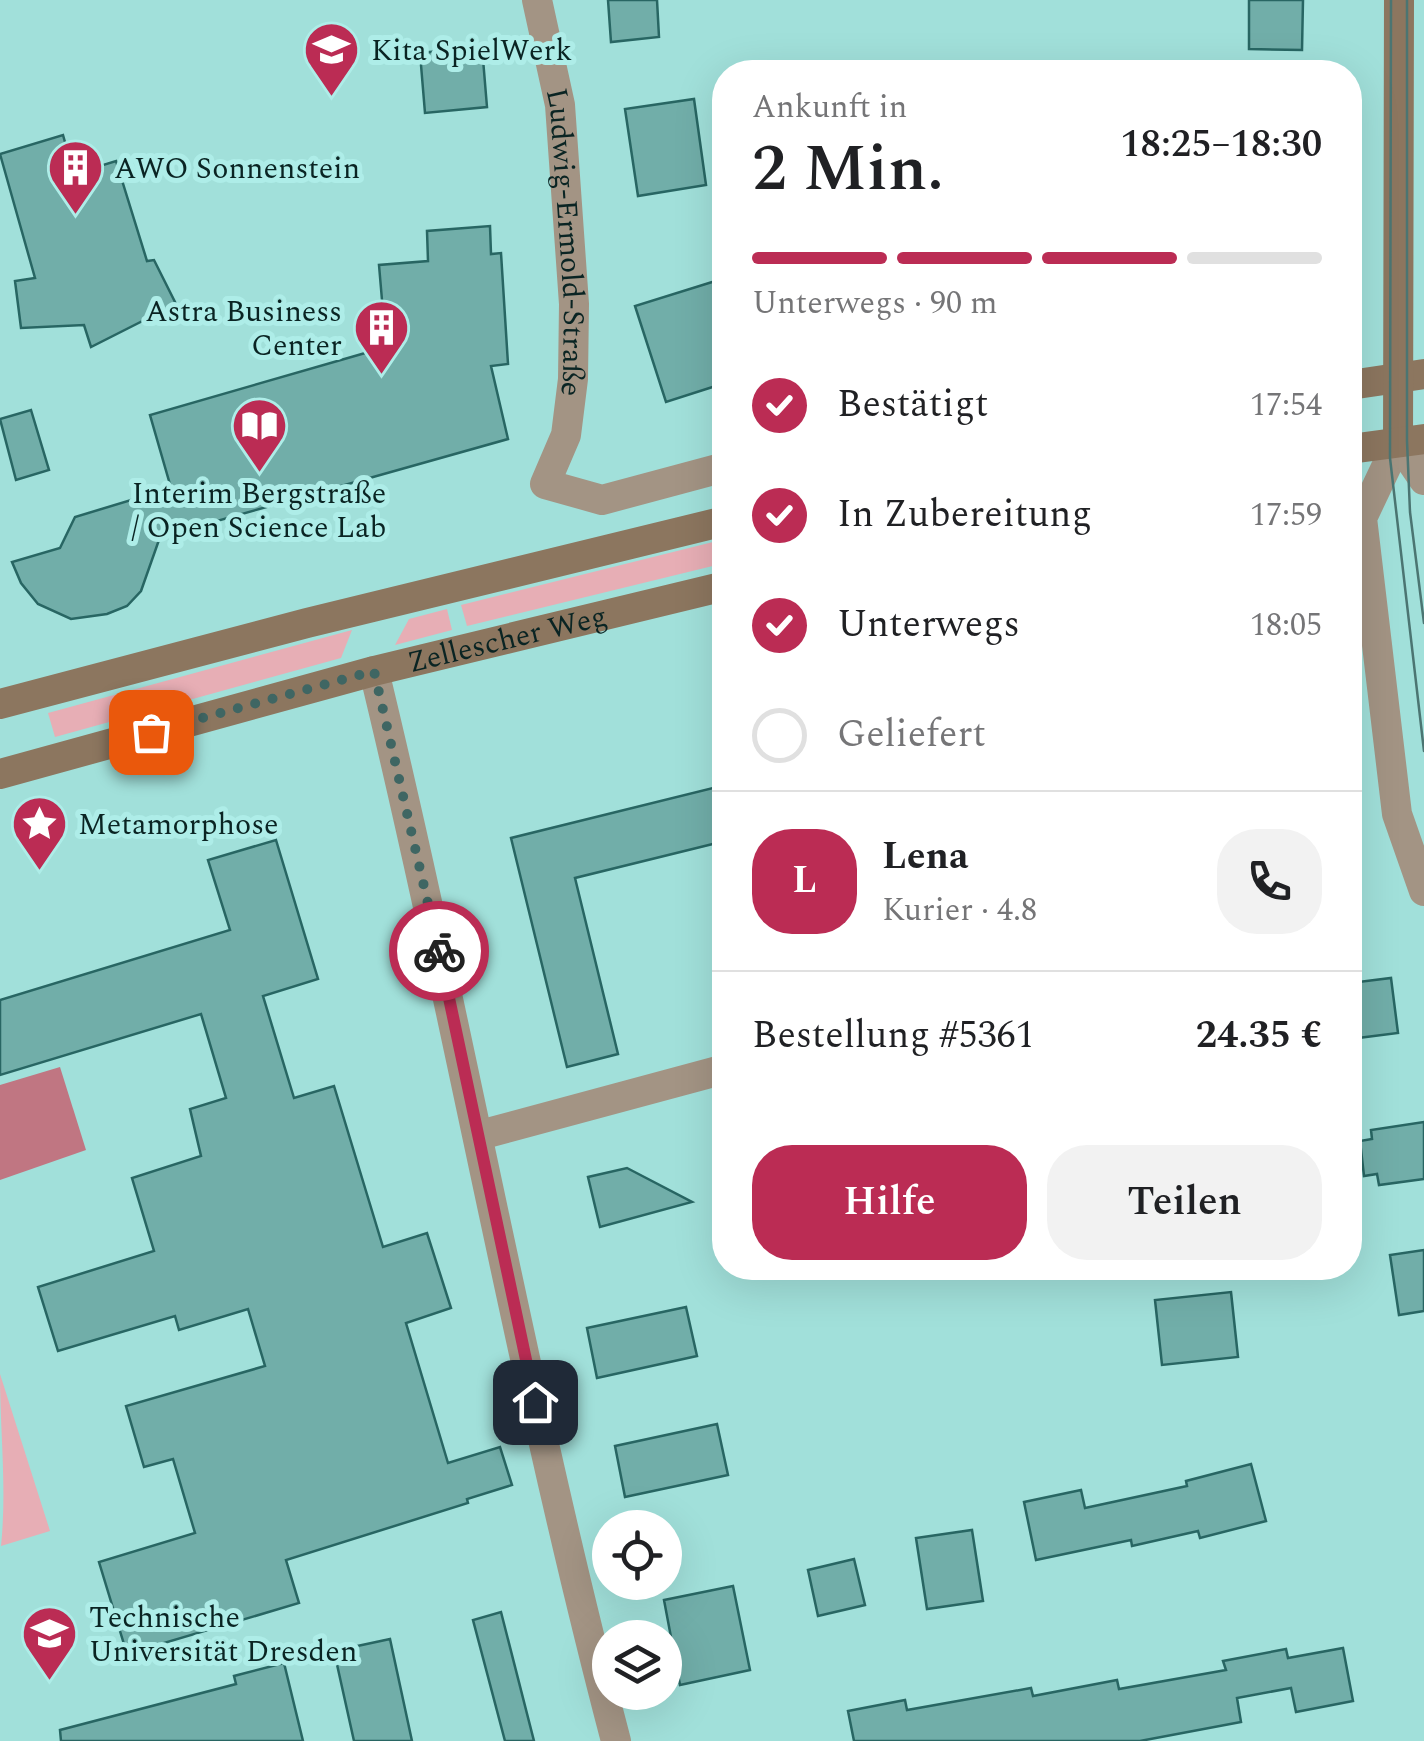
<!DOCTYPE html>
<html lang="de">
<head>
<meta charset="utf-8">
<style>
  body { margin:0; font-family:Spectral,serif; background:#f2f2f2; color:#202124; height:100vh; display:flex; flex-direction:column; font-size:38px; white-space:nowrap }
  * { box-sizing:border-box; margin:0 }
  p { font-size:32px; color:#757577 }
  .icon { flex:none; width:55px; height:55px; fill:none; stroke:currentColor; stroke-width:2; stroke-linecap:round; stroke-linejoin:round }
  .map { position:relative; flex:1; overflow:hidden }
  .details { position:absolute; left:712px; top:60px; width:650px; height:1220px; display:flex; flex-direction:column; background:#fff; border-radius:40px; box-shadow:0 10px 40px #0002 }
  .details>* { flex:none }
  .buttons { position:absolute; left:592px; top:1510px; display:grid; gap:20px }
  .buttons a { display:grid; place-items:center; width:90px; height:90px; border-radius:50%; background:#fff; box-shadow:0 10px 40px #0002; font-size:50px }
  .pin { position:absolute; display:grid; place-items:center; width:85px; height:85px; color:#fff; margin:-42px; border-radius:20px; box-shadow:0 5px 15px #0006 }
  .courier { position:absolute; display:grid; place-items:center; width:100px; height:100px; margin:-50px; border:8px solid #bb2c54; border-radius:50%; background:#fff; color:#222; box-shadow:0 2px 12px #0007 }
  .headline em { font-style:normal; font-weight:600 }
  .headline div { display:flex; flex-direction:column-reverse }
  .headline { display:flex; align-items:center; justify-content:space-between; height:170px; padding:0 40px }
  h1 { font-size:65px; font-weight:600; line-height:75px }
  .bar { display:grid; grid-template-columns:repeat(4,1fr); gap:15px 10px; align-content:center; height:120px; padding:0 40px }
  .bar i { height:12px; border-radius:8px; background:#e0e0e0 }
  .bar .selected { background:#bb2c54 }
  .bar p { grid-column:span 4 }
  .line { display:flex; align-items:center; gap:25px; padding:0 40px; border-top:2px solid #e0e0e0 }
  .line div { flex:1 }
  .round { display:grid; place-items:center; flex:none; width:105px; height:105px; border-radius:40px; background:#f2f2f2 }
  ol { padding:0 40px; list-style:none }
  li { display:flex; align-items:center; gap:30px; height:110px }
  li p { margin-inline-start:auto }
  li .icon { padding:10px; border-radius:50%; background:#bb2c54; color:#fff; stroke-width:4 }
  li:last-child { color:#757577 }
  li i { width:55px; height:55px; border:5px solid #e0e0e0; border-radius:50% }
  .action { display:flex; gap:20px; margin-top:auto; padding:20px 40px }
  .action a { flex:1; height:115px; border-radius:40px; background:#bb2c54; color:#fff; font-size:40px; font-weight:600; line-height:115px; text-align:center }
  .action a+a { background:#f2f2f2; color:#202124 }
  .map>svg:first-child { display:block }
</style>
</head>
<body>
<div class="map">
<svg width="1424" height="1741" viewBox="0 0 1424 1741">
  <rect width="100%" height="100%" fill="#a1e0da"/>
  <g fill="#e7aeb5">
    <polygon points="725,539 725,563 467,626 461,605"/>
    <polygon points="447,609 452,630 395,645 409,619"/>
    <polygon points="352,630 341,658 55,737 48,713"/>
    <path d="M0,1374L50,1531L1,1546C7,1488 0,1432 0,1374Z"/>
  </g>
  <polygon fill="#c07682" points="60,1067 86,1150 0,1180 0,1085"/>
  <g fill="#71aea9" stroke="#286663" stroke-width="2.5">
    <polygon points="608,0 657,0 659,37 611,42"/>
    <polygon points="1249,0 1303,0 1302,50 1249,49"/>
    <polygon points="482,47 487,107 425,113 420,53"/>
    <polygon points="694,99 706,185 638,196 625,109"/>
    <polygon points="63,135 74,174 116,161 147,261 154,260 176,304 91,347 84,325 21,328 15,281 35,278 0,154"/>
    <polygon points="490,226 491,254 501,253 508,364 491,366 508,439 160,537 141,591 127,606 107,614 71,619 38,604 21,583 12,562 60,548 75,517 171,488 150,415 386,347 379,265 428,261 427,231"/>
    <polygon points="725,278 725,383 666,402 635,306"/>
    <polygon points="31,410 49,470 16,480 0,419"/>
    <polygon points="725,785 725,841 575,878 618,1054 567,1067 511,838"/>
    <polygon points="276,840 318,979 263,996 294,1098 334,1086 383,1247 427,1233 451,1308 406,1323 448,1463 500,1447 512,1485 467,1499 468,1503 286,1560 299,1603 127,1654 99,1562 195,1533 173,1459 144,1467 126,1406 265,1366 248,1309 179,1330 175,1316 58,1351 38,1287 154,1251 132,1178 201,1156 190,1109 226,1098 201,1014 0,1075 0,1000 230,930 208,860"/>
    <polygon points="1391,978 1398,1033 1350,1039 1350,983"/>
    <polygon points="1424,1122 1424,1179 1379,1185 1377,1174 1364,1176 1360,1141 1372,1139 1371,1130"/>
    <polygon points="627,1168 692,1202 600,1227 588,1177"/>
    <polygon points="1424,1250 1424,1311 1399,1315 1390,1255"/>
    <polygon points="1231,1292 1238,1357 1162,1365 1155,1300"/>
    <polygon points="686,1307 697,1356 597,1378 587,1328"/>
    <polygon points="717,1424 728,1475 625,1497 615,1446"/>
    <polygon points="1251,1464 1266,1521 1200,1538 1198,1531 1132,1546 1131,1540 1036,1560 1024,1502 1081,1490 1085,1508 1187,1486 1186,1481"/>
    <polygon points="972,1530 983,1601 927,1609 916,1538"/>
    <polygon points="854,1559 865,1605 818,1616 808,1570"/>
    <polygon points="733,1586 750,1670 680,1685 664,1600"/>
    <polygon points="501,1612 534,1741 505,1741 473,1620"/>
    <polygon points="390,1639 412,1741 354,1741 334,1651"/>
    <polygon points="1343,1648 1353,1701 1296,1712 1291,1688 1237,1698 1241,1722 1140,1741 854,1741 848,1711 905,1700 907,1710 1031,1688 1033,1696 1117,1680 1119,1689 1226,1670 1223,1661 1286,1649 1288,1658"/>
    <polygon points="284,1663 303,1741 61,1741 60,1730 236,1684 234,1676"/>
  </g>
  <g fill="none" stroke-linecap="round" stroke-linejoin="round">
    <g stroke="#a39484" stroke-width="30">
      <path id="s1" d="M537,0L560,105L574,304L573,379L566,435L545,484L602,500L725,467"/>
      <polyline points="1398,442 1362,518 1397,814 1424,891"/>
      <polyline points="1398,442 1424,480"/>
      <path d="M374,671C460,1027 523,1388 616,1741"/>
      <polyline points="480,1135 725,1069"/>
    </g>
    <g stroke="#8c765f" stroke-width="30">
      <polyline points="1350,385 1424,374"/>
      <polyline points="1398,442 1399,0"/>
      <polyline points="1350,449 1424,439"/>
      <polyline points="0,704 307,623 725,521"/>
      <path id="s2" d="M0,774L374,671L725,586"/>
    </g>
    <g stroke="#4b7572" stroke-width="2.5">
      <polyline points="1391,0 1390,458 1424,751"/>
      <polyline points="1407,0 1407,441 1410,512 1424,623"/>
    </g>
  </g>
  <g fill="none" stroke-linecap="round" stroke-linejoin="round">
    <polyline stroke="#3f6663" stroke-width="10" stroke-dasharray="0 18" points="151,732 374,671 439,951"/>
    <polyline stroke="#bb2c54" stroke-width="12" points="439,951 535,1402"/>
  </g>
  <defs>
    <symbol id="school-pin" viewBox="-11 -11 22 30"><path d="M0 17L-7.5 6A9.5 9.5 0 1 1 7.5 6Z" fill="#bb2c54" stroke="#aeede8"/><path d="M0-5L7-2L0 1L-7-2ZM-4 1L0 2.5L4 1V4Q0 6-4 4Z" fill="#fff"/></symbol>
    <symbol id="building-pin" viewBox="-11 -11 22 30"><path d="M0 17L-7.5 6A9.5 9.5 0 1 1 7.5 6Z" fill="#bb2c54" stroke="#aeede8"/><path d="M-4-6H4V6H1V3H-1V6H-4ZM-2.5-4.3h1.7v1.8h-1.7ZM.8-4.3h1.7v1.8H.8ZM-2.5-1h1.7V.8h-1.7ZM.8-1h1.7V.8H.8Z" fill="#fff"/></symbol>
    <symbol id="library-pin" viewBox="-11 -11 22 30"><path d="M0 17L-7.5 6A9.5 9.5 0 1 1 7.5 6Z" fill="#bb2c54" stroke="#aeede8"/><path d="M-6-4Q-3-5.5-.7-3.5V5Q-3 3-6 4ZM6-4Q3-5.5 .7-3.5V5Q3 3 6 4Z" fill="#fff"/></symbol>
    <symbol id="sight-pin" viewBox="-11 -11 22 30"><path d="M0 17L-7.5 6A9.5 9.5 0 1 1 7.5 6Z" fill="#bb2c54" stroke="#aeede8"/><path d="M0-6L1.8-2.2L6-1.7L2.9 1.2L3.7 5.4L0 3.3L-3.7 5.4L-2.9 1.2L-6-1.7L-1.8-2.2Z" fill="#fff"/></symbol>
    <symbol id="university-pin" viewBox="-11 -11 22 30"><path d="M0 17L-7.5 6A9.5 9.5 0 1 1 7.5 6Z" fill="#bb2c54" stroke="#aeede8"/><path d="M0-5L7-2L0 1L-7-2ZM-4 1L0 2.5L4 1V4Q0 6-4 4Z" fill="#fff"/></symbol>
  </defs>
  <g fill-rule="evenodd">
    <use href="#school-pin" x="300" y="18" width="63" height="86"/>
    <use href="#building-pin" x="44" y="136" width="63" height="86"/>
    <use href="#building-pin" x="350" y="296" width="63" height="86"/>
    <use href="#library-pin" x="228" y="394" width="63" height="86"/>
    <use href="#sight-pin" x="8" y="792" width="63" height="86"/>
    <use href="#university-pin" x="18" y="1602" width="63" height="86"/>
  </g>
  <g text-anchor="middle" stroke-width="10" stroke-linejoin="round" paint-order="stroke">
    <g font-size="30" fill="#0a2423" stroke="#aeede8" text-anchor="start">
      <text x="371" y="60">Kita SpielWerk</text>
      <text x="114" y="178">AWO Sonnenstein</text>
      <text x="342" y="321" text-anchor="end">Astra Business<tspan x="342" dy="34">Center</tspan></text>
      <text x="259" y="503" text-anchor="middle">Interim Bergstraße<tspan x="259" dy="34">/ Open Science Lab</tspan></text>
      <text x="78" y="834">Metamorphose</text>
      <text x="89" y="1627">Technische<tspan x="89" dy="34">Universität Dresden</tspan></text>
    </g>
    <g font-size="30" fill="#0a2423" stroke="#aeede8">
      <text dy="10" stroke="none"><textPath href="#s1" startOffset="245">Ludwig-Ermold-Straße</textPath></text>
      <text dy="10" stroke="none"><textPath href="#s2" startOffset="525">Zellescher Weg</textPath></text>
    </g>
  </g>
</svg>
<div class="buttons">
<a><svg class="icon" aria-label="locate" viewBox="0 0 24 24"><circle cx="12" cy="12" r="6"/><path d="M12 2v4M12 18v4M2 12h4M18 12h4"/></svg></a>
<a><svg class="icon" aria-label="layers" viewBox="0 0 24 24"><path d="M12 4l9 5-9 5-9-5zM3 14l9 5 9-5"/></svg></a>
</div>
<div class="pin" style="left:151px;top:732px;background:#ea580c"><svg class="icon" aria-label="bag" viewBox="0 0 24 24"><path d="M5 8h14l-1 12H6zM9 8a3 3 0 0 1 6 0"/></svg></div>
<div class="pin" style="left:535px;top:1402px;background:#1f2937"><svg class="icon" aria-label="home" viewBox="0 0 24 24"><path d="M3 11l9-7 9 7M6 9v11h12V9"/></svg></div>
<div class="courier" style="left:439px;top:951px"><svg class="icon" aria-label="bike" viewBox="0 0 24 24"><circle cx="6" cy="16" r="4"/><circle cx="18" cy="16" r="4"/><path d="M6 16l4-8h5l3 8M10 8l3 8H6M13 5h3"/></svg></div>
<section class="details">
<div class="headline"><div><h1>2 Min.</h1><p>Ankunft in</p></div><em>18:25–18:30</em></div>
<div class="bar"><i class="selected"></i><i class="selected"></i><i class="selected"></i><i></i><p>Unterwegs · 90 m</p></div>
<ol>
<li><svg class="icon" aria-label="check" viewBox="0 0 24 24"><path d="M5 12l5 5 9-10"/></svg>Bestätigt<p>17:54</p></li>
<li><svg class="icon" aria-label="check" viewBox="0 0 24 24"><path d="M5 12l5 5 9-10"/></svg>In Zubereitung<p>17:59</p></li>
<li><svg class="icon" aria-label="check" viewBox="0 0 24 24"><path d="M5 12l5 5 9-10"/></svg>Unterwegs<p>18:05</p></li>
<li><i></i>Geliefert</li>
</ol>
<div class="line" style="height:180px"><b class="round" style="background:#bb2c54;color:#fff">L</b><div><b>Lena</b><p>Kurier · 4.8</p></div><a class="round"><svg class="icon" aria-label="phone" viewBox="0 0 24 24"><path d="M5 4h4l2 5-3 2q2 4 5 5l2-3 5 2v4C11 20 4 13 5 4z"/></svg></a></div>
<div class="line" style="height:130px"><div>Bestellung #5361</div><b>24.35 €</b></div>
<div class="action"><a>Hilfe</a><a>Teilen</a></div>
</section>
</div>
</body>
</html>
